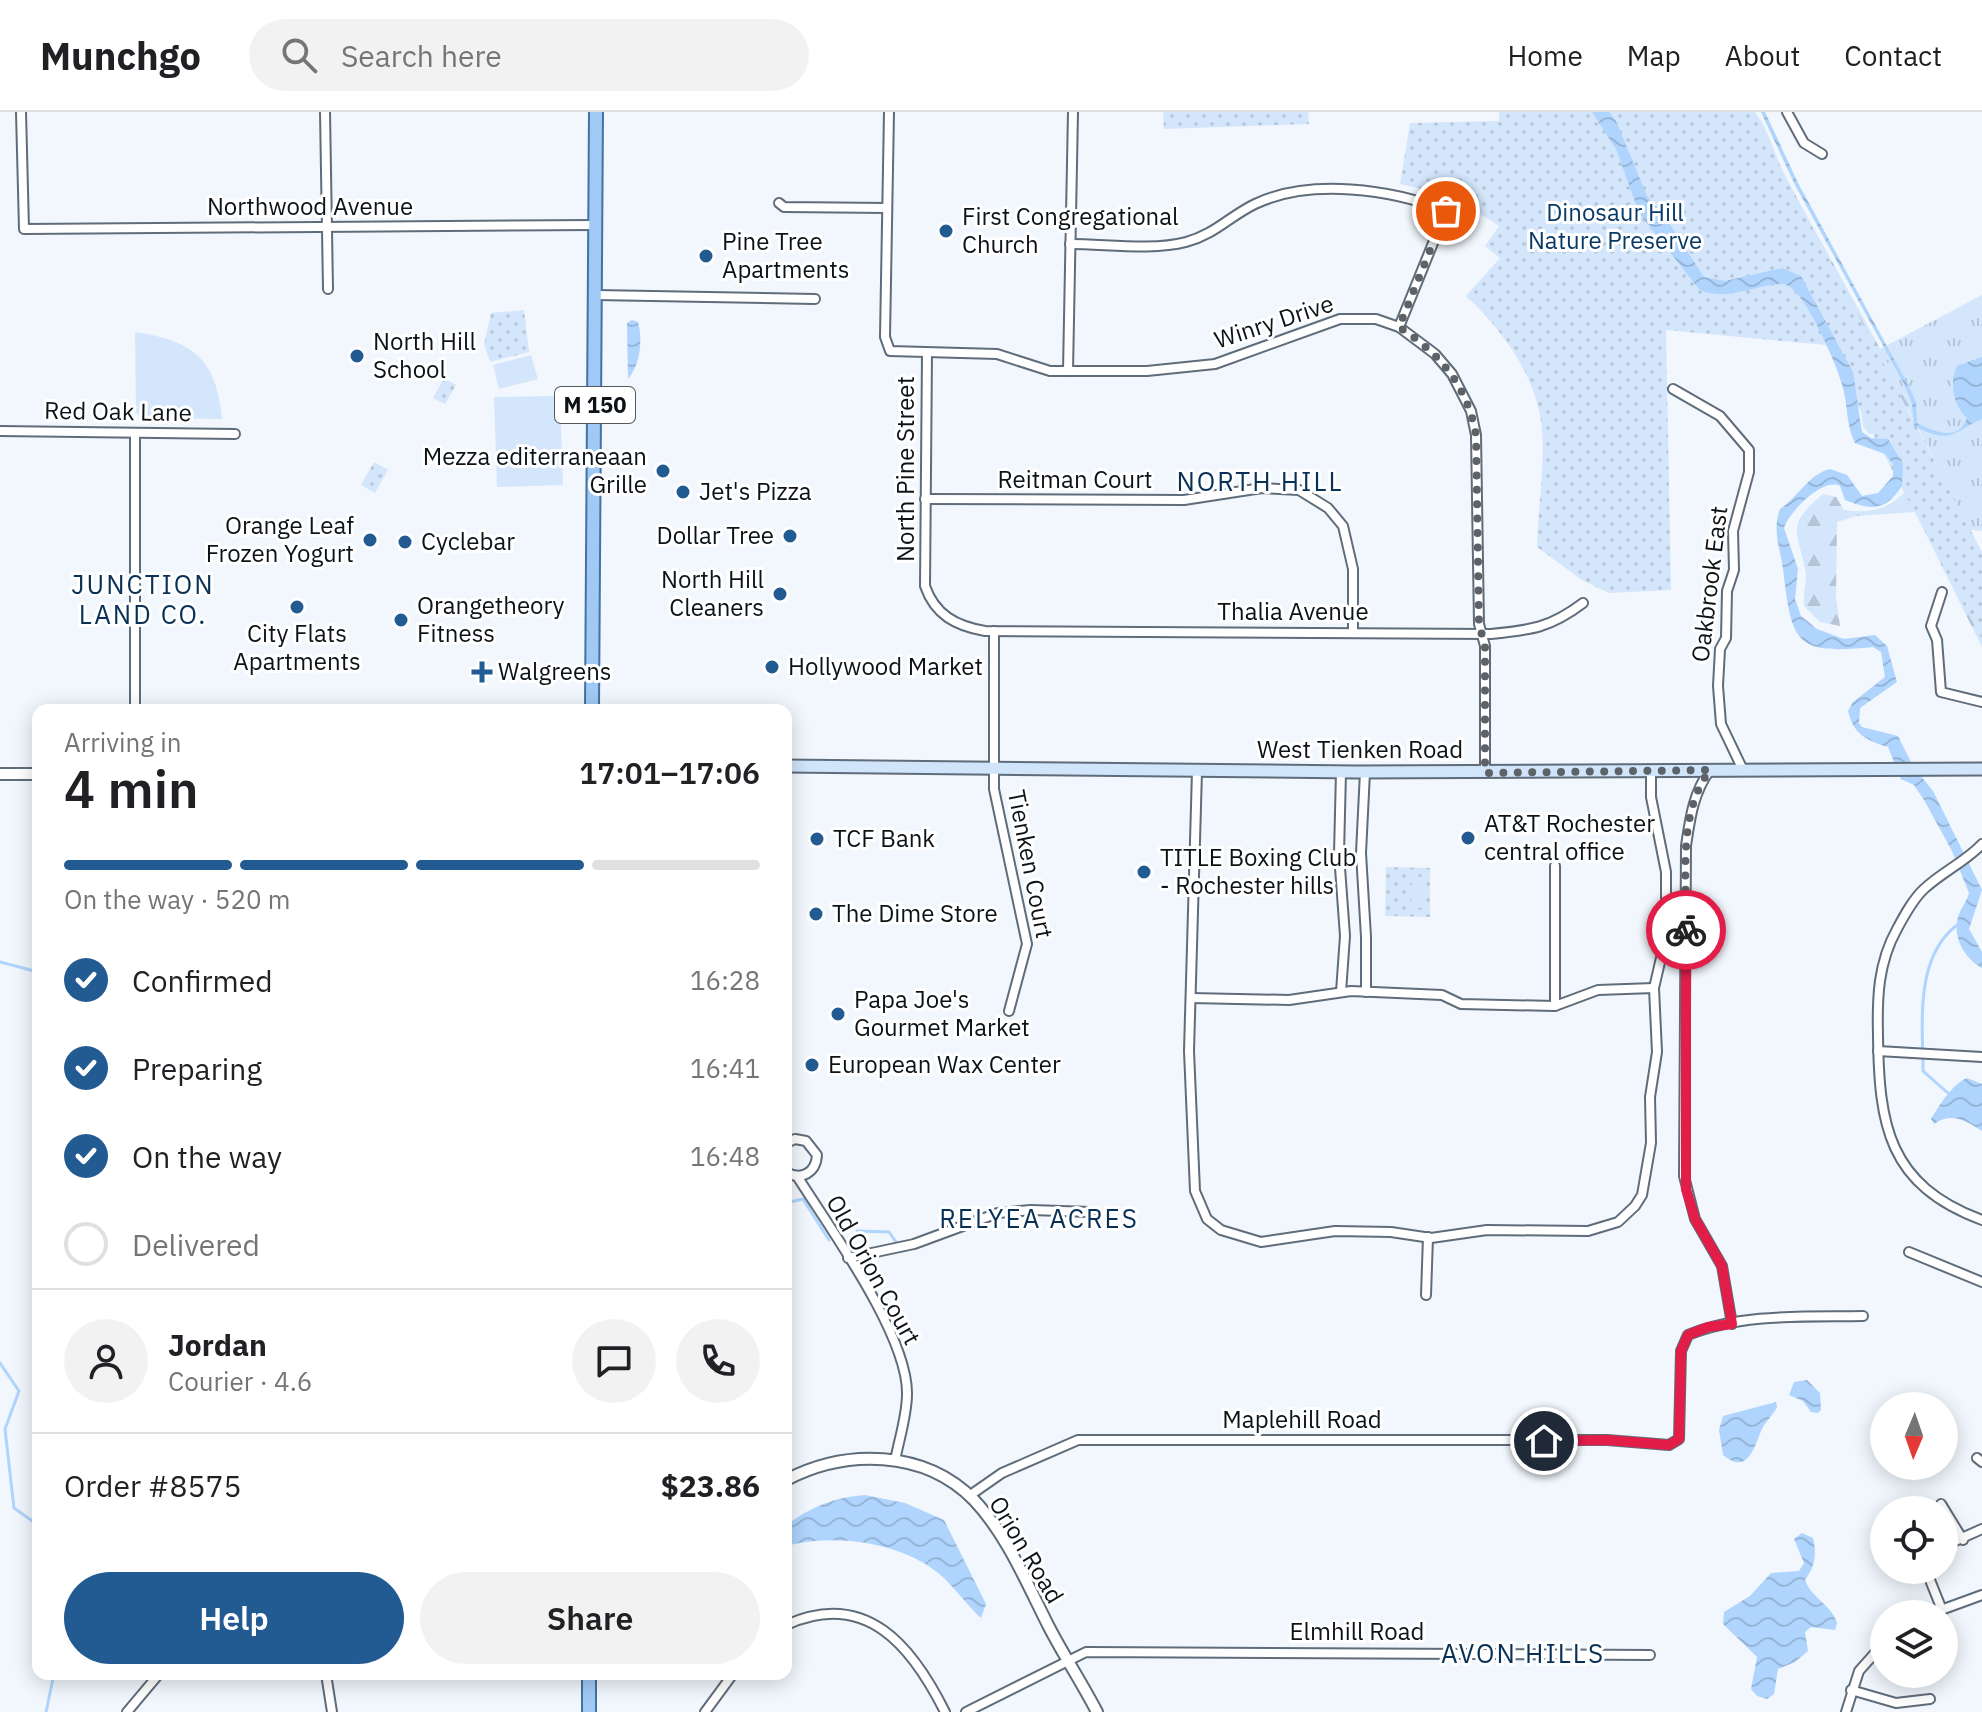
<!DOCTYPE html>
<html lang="en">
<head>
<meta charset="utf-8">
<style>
  body { margin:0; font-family:"IBM Plex Sans",sans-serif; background:#f2f2f2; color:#202124; height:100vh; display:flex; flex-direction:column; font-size:30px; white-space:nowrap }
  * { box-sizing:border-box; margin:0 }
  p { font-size:26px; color:#757577 }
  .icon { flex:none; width:44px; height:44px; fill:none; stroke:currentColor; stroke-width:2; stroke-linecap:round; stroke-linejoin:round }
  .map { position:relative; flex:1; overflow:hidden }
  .details { position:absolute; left:32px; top:592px; width:760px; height:976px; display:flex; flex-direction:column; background:#fff; border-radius:16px; box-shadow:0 4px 20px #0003 }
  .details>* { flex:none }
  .needle { width:52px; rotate:182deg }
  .tools { position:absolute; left:1870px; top:1280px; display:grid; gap:16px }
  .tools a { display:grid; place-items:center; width:88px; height:88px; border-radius:50%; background:#fff; box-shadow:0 4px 20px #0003; font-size:40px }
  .pin { position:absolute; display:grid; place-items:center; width:68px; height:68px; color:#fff; margin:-34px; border:4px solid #fff; border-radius:50%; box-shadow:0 2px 8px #0007 }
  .courier { position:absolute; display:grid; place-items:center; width:80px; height:80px; margin:-40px; border:6px solid #e11d48; border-radius:50%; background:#fff; color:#222; box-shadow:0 2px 10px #0007 }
  .head em { font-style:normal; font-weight:600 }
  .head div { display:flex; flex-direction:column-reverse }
  .head { display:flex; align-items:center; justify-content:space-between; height:136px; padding:0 32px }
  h1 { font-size:52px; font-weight:600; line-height:60px }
  .bar { display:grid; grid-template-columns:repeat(4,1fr); gap:12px 8px; align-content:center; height:96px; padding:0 32px }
  .bar i { height:10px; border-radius:6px; background:#e0e0e0 }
  .bar .selected { background:#225a92 }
  .bar p { grid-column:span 4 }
  .line { display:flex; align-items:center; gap:20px; padding:0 32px; border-top:2px solid #e0e0e0 }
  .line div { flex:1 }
  .round { display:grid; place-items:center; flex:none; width:84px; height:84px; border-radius:42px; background:#f2f2f2 }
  ol { padding:0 32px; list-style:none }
  li { display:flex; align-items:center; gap:24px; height:88px }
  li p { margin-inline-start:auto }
  li .icon { padding:8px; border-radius:50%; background:#225a92; color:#fff; stroke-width:4 }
  li:last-child { color:#757577 }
  li i { width:44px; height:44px; border:4px solid #e0e0e0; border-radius:50% }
  .cta { display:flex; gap:16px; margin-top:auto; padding:16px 32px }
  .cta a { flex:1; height:92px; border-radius:48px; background:#225a92; color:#fff; font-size:32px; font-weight:600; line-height:92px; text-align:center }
  .cta a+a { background:#f2f2f2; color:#202124 }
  header { display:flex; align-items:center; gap:48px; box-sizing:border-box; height:112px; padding:0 40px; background:#fff; border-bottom:2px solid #e0e0e0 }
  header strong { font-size:38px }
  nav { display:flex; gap:44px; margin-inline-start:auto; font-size:28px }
  .search { width:560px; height:72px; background:#f2f2f2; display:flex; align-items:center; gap:20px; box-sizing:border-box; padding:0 28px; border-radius:44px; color:#757577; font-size:30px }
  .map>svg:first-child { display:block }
</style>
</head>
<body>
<header>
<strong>Munchgo</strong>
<div class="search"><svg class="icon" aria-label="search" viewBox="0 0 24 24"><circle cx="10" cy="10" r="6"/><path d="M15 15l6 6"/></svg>Search here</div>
<nav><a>Home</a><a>Map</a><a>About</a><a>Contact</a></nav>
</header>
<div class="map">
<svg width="1982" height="1600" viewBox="0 0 1982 1600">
  <defs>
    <pattern id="grass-tufts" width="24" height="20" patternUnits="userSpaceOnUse" patternTransform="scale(2)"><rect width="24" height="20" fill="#d4e6fb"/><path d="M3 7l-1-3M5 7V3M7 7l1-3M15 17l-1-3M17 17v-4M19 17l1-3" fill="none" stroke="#b5c4d6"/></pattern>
    <pattern id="forest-firs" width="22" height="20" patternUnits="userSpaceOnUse" patternTransform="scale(2)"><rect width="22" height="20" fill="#d4e6fb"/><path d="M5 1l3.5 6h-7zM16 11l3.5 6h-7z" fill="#b5c4d6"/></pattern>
    <pattern id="park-dots" width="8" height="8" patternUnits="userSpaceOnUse" patternTransform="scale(2)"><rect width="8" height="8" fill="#d4e6fb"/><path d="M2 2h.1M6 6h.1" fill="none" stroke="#b5c4d6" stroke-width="1.8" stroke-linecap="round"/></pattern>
    <pattern id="water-waves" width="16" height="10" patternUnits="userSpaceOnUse" patternTransform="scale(2)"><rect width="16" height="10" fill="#afd4fd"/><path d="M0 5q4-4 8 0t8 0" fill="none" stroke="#95b5d8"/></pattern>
  </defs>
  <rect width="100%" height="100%" fill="#f1f7fd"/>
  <polygon fill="url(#grass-tufts)" points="1982,183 1982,419 1970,418 1878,238"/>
  <path fill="url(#forest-firs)" d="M1613,0H1755C1770,20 1775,45 1786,66C1827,142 1871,216 1909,293L1906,305L1982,458V535L1915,400L1857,404L1837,410L1836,485L1840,514L1820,510L1804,494C1802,482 1808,469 1805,457C1796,415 1787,413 1823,382L1836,385L1844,398C1874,402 1889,397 1910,375L1880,322H1869L1863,314L1855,258Z"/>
  <g fill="url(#park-dots)">
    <polygon points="1163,0 1308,0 1309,12 1164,17"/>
    <path d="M1499,0H1752L1982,440V527L1826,233L1666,218L1671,478L1609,481L1582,468L1537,435C1538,396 1545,355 1542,317C1537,265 1503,218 1466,184L1500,146L1485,134L1499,114C1468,93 1437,79 1400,72L1410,11L1499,9Z"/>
    <polygon points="524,198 529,240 490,250 484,232 491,201"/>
    <polygon points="444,266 456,273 445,292 433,286"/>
    <polygon points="374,350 388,358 375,381 361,373"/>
    <polygon points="1386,755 1430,756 1430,805 1385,804"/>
  </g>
  <g fill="#d4e6fb">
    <path d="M135,220C194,229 216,247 222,307L141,306L136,300Z"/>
    <polygon points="531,243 538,267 499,277 493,253"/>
    <polygon points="560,284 563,373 497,375 494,285"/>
    <polygon points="1412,764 1427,765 1426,796 1411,796"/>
  </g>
  <g fill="url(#water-waves)">
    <path d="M1592,0H1609L1616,9L1647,84L1664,103L1704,165L1725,169L1782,156L1801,164L1853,260L1862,320L1871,326L1888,327L1903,352L1902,374C1885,400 1871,398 1845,388L1840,374C1823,365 1789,400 1784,416L1798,457L1795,487L1801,504L1817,517L1844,527L1875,523L1887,534L1897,570L1860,596L1859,611L1862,615L1898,624L1913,654L1933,679L1982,778L1969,817L1982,840V856C1965,847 1952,825 1958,805C1961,796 1967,789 1969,781L1952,739L1924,688L1914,673L1901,667L1888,635C1866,628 1854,623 1848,599L1853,590L1885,565L1881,540L1873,535C1794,543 1792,531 1783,457C1780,435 1772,419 1780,397C1799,385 1807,363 1830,357L1847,363L1862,384L1878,381L1893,364V352L1885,342L1855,331C1846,313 1848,295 1843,276C1839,257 1803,172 1783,172C1757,172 1723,191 1699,177L1639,101L1616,37Z"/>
    <path d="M1761,0H1765L1798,71L1906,269L1916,290L1917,311C1934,320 1959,330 1967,306C1953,293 1949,271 1957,254L1982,245V307C1951,321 1952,333 1914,314L1912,291L1903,270L1795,73Z"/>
    <path d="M632,208L638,210C643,228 640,253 628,267L627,211Z"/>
    <path d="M1967,966L1982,972V1019C1965,1008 1951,1000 1934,1012L1931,1007C1939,994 1952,972 1967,966Z"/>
    <polygon points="1807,1268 1820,1281 1821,1298 1818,1301 1811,1300 1803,1289 1789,1283 1794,1270"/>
    <path d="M1776,1290L1777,1295C1773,1303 1766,1309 1762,1317C1754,1335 1748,1364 1723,1343L1719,1318L1723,1304Z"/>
    <path d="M865,1383L905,1391L944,1408L986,1492L981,1506C969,1495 957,1479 944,1466C905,1430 835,1421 786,1434V1413C811,1395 834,1385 865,1383Z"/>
    <path d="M1802,1421L1813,1426C1817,1443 1815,1454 1805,1468C1812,1487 1831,1492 1837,1511L1835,1518L1811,1515L1805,1520L1808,1539L1795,1550L1778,1557L1774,1582L1767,1587L1757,1584L1751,1577L1757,1545L1723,1512L1724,1500L1750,1484L1771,1461L1799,1459L1804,1451L1794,1427Z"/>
  </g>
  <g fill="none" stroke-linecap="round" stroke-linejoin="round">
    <g stroke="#afd4fd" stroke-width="3">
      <polyline points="0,850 38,860"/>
      <path d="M1949,982L1923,959C1923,912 1914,846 1957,813"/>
      <polyline points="786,1091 803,1087 829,1128"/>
      <polyline points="857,1119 889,1120 896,1130"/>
      <polyline points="0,1251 19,1279 5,1317 14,1396 38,1413"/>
      <polyline points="46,1600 54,1562"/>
    </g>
    <defs>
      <g id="minor">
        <polyline points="21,0 24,117 595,113"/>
        <polyline points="325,0 328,177"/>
        <polyline points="889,0 885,225 890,239 997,242 1050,259 1147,259 1215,252 1340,207 1376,207 1399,215 1435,242 1452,262 1471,299 1476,323 1479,512 1485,534 1485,661"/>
        <polyline points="1787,0 1804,31 1822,42"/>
        <polyline points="779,91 784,95 887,96"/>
        <path d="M1070,132C1107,132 1151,139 1186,130C1214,123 1230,104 1255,92C1310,66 1392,77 1446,99L1399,215"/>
        <polyline points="596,183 815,187"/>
        <path d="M927,241L925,474C935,503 956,514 985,519L1491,522C1531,518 1550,516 1583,491"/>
        <polyline points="1068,259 1073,0"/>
        <polyline points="1673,277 1720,304 1749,338 1749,360 1733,419 1734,458 1727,479 1726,526 1720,537 1718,574 1721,612 1743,658"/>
        <polyline points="0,319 235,322"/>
        <polyline points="925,387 1184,388 1262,376 1299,378 1328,396 1343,414 1353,457 1353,520"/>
        <polyline points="1942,480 1931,514 1937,528 1941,580 1982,590"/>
        <polyline points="994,519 994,677 1027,832 1009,899"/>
        <polyline points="135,598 135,321"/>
        <path d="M1710,658C1693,681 1690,707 1686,734L1684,1064L1695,1107L1722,1154L1732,1212"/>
        <polyline points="1197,659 1189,939 1195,1079 1207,1107 1221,1118 1261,1130 1335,1119 1391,1120 1431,1126 1487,1118 1588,1119 1618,1110 1635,1094 1642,1083 1651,1031 1650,985 1657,940 1654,876 1664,833 1666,798 1666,760 1651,685 1651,660"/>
        <polyline points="1341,660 1339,742 1345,824 1341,880"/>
        <polyline points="1365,660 1361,741 1366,825 1366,880"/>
        <path d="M1982,732C1965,750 1942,760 1924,777C1913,787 1904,804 1897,817C1878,851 1877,886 1878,923C1879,1013 1888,1073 1982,1108"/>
        <polyline points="1555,754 1555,894"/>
        <polyline points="1191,886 1289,888 1351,879 1442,883 1461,892 1555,894 1598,878 1654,876"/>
        <polyline points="1878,939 1982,945"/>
        <path d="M786,1031L795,1027L806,1029L817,1043C816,1061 801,1069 786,1060"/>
        <path d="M797,1064C829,1115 908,1223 907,1282C907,1304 899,1327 895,1349"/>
        <polyline points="1909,1140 1982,1170"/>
        <polyline points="848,1146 914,1132 998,1101 1031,1098 1091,1100"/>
        <polyline points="1426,1183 1428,1125"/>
        <polyline points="1977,1346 1982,1350"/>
        <path d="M969,1384L1002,1361L1078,1328H1607L1669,1333L1679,1327L1681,1239L1688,1223C1741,1201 1807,1205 1863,1204"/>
        <polyline points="1941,1392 1963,1428"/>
        <polyline points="1944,1434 1982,1417"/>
        <polyline points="1926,1458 1942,1498"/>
        <polyline points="1930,1502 1982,1483"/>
        <path d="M786,1513C867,1476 913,1536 945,1600"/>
        <polyline points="326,1562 332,1600"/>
        <polyline points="1851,1578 1896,1591 1930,1587"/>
        <polyline points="127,1600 159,1562"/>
        <polyline points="705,1600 733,1562"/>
        <polyline points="966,1600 1086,1540 1650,1543"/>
        <polyline points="1846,1600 1859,1559 1884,1531"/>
      </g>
      <g id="tertiary">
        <polyline points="0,662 38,662"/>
        <path d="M786,1368C845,1337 924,1337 974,1388C1007,1423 1027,1472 1049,1515C1064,1544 1082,1571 1097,1600"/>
      </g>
      <polyline id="secondary" points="786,654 1356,660 1982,657"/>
      <g id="primary">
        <polyline points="592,598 596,0"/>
        <polyline points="589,1600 589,1562"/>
      </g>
    </defs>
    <use href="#minor" stroke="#5f6c7a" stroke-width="12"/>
    <use href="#tertiary" stroke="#5f6c7a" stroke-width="14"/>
    <use href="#secondary" stroke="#5f6c7a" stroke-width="15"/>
    <use href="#primary" stroke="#4472a3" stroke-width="16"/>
    <use href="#minor" stroke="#fff" stroke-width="8"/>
    <use href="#tertiary" stroke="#fff" stroke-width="10"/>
    <use href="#secondary" stroke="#d0e4fa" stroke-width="11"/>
    <use href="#primary" stroke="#a0caf5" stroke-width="12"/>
  </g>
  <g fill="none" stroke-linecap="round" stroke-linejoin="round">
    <path stroke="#5d6268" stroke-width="8" stroke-dasharray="0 14.4" d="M1446,99L1399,215C1440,242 1467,273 1476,323L1479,512L1485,534V661L1710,658C1677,702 1687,766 1686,818"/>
    <polyline stroke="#e11d48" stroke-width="10" points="1544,1329 1607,1328 1669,1333 1679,1327 1681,1239 1688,1223 1708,1215 1732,1212 1722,1154 1695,1107 1686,1077 1686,818"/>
  </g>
  <g fill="#225a92" stroke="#fff" stroke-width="3">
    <circle cx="946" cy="119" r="8"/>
    <circle cx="706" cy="144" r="8"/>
    <circle cx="357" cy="244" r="8"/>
    <circle cx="663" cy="359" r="8"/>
    <circle cx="683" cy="380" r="8"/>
    <circle cx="790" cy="424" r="8"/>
    <circle cx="370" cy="428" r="8"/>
    <circle cx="405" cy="430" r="8"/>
    <circle cx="780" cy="482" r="8"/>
    <circle cx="297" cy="495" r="8"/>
    <circle cx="401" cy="508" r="8"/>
    <circle cx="772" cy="555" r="8"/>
    <path d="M478 548h8v8h8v8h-8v8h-8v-8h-8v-8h8z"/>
    <circle cx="1468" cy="726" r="8"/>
    <circle cx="817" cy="727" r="8"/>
    <circle cx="1144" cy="760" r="8"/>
    <circle cx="816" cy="802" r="8"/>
    <circle cx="838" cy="902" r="8"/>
    <circle cx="812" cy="953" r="8"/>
  </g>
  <g text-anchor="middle" stroke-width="6" stroke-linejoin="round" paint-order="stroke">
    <rect fill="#fff" stroke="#56595d" stroke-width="2" x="555" y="275" width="80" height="36" rx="6"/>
    <g font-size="22" font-weight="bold" fill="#0d1217">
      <text x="595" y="301">M 150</text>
    </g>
    <g font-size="24" fill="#0d1217" stroke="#fff">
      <text x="310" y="103">Northwood Avenue</text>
      <text transform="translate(1274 210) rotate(-18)" y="8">Winry Drive</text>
      <text transform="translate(118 300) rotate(1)" y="8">Red Oak Lane</text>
      <text transform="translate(906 357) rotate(-90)" y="8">North Pine Street</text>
      <text x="1075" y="376">Reitman Court</text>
      <text transform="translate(1710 472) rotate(-83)" y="8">Oakbrook East</text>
      <text x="1293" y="508">Thalia Avenue</text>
      <text x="1360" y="646">West Tienken Road</text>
      <text transform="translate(1030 752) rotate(79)" y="8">Tienken Court</text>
      <text transform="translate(873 1158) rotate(61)" y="8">Old Orion Court</text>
      <text x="1302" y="1316">Maplehill Road</text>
      <text transform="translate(1026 1438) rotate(59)" y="8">Orion Road</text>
      <text x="1357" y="1528">Elmhill Road</text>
    </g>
    <g font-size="24" fill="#083a68" stroke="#fff">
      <text x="1615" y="109">Dinosaur Hill<tspan x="1615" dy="28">Nature Preserve</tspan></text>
    </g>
    <g font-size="24" fill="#0d1217" stroke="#fff" text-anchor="start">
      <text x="962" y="113">First Congregational<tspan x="962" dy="28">Church</tspan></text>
      <text x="722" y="138">Pine Tree<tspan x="722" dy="28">Apartments</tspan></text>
      <text x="373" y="238">North Hill<tspan x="373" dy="28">School</tspan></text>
      <text x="647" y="353" text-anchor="end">Mezza editerraneaan<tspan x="647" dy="28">Grille</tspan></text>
      <text x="699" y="388">Jet's Pizza</text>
      <text x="354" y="422" text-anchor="end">Orange Leaf<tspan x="354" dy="28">Frozen Yogurt</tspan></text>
      <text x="774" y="432" text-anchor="end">Dollar Tree</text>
      <text x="421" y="438">Cyclebar</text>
      <text x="764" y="476" text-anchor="end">North Hill<tspan x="764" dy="28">Cleaners</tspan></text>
      <text x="417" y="502">Orangetheory<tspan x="417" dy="28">Fitness</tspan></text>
      <text x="297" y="530" text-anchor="middle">City Flats<tspan x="297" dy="28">Apartments</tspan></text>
      <text x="788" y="563">Hollywood Market</text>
      <text x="498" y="568">Walgreens</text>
      <text x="1484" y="720">AT&amp;T Rochester<tspan x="1484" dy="28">central office</tspan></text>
      <text x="833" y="735">TCF Bank</text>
      <text x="1160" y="754">TITLE Boxing Club<tspan x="1160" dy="28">- Rochester hills</tspan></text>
      <text x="832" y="810">The Dime Store</text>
      <text x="854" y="896">Papa Joe's<tspan x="854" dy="28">Gourmet Market</tspan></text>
      <text x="828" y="961">European Wax Center</text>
    </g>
    <g font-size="26" letter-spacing="2" fill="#093157" stroke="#fff">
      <text x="1260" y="379">NORTH HILL</text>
      <text x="143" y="482">JUNCTION<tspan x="143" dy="30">LAND CO.</tspan></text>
      <text x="1039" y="1116">RELYEA ACRES</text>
      <text x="1523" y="1551">AVON HILLS</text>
    </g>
  </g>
</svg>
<div class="tools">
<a><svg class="needle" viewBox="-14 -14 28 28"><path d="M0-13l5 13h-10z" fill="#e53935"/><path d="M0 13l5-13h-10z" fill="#757577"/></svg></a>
<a><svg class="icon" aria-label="locate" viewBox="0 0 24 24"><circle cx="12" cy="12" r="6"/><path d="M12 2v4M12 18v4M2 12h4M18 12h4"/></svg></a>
<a><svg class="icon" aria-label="layers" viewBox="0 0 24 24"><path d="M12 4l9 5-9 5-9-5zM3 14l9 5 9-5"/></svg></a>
</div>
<div class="pin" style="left:1446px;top:99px;background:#ea580c"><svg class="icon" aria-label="bag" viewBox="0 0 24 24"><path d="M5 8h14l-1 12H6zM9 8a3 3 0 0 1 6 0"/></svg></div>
<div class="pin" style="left:1544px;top:1329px;background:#1f2937"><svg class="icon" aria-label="home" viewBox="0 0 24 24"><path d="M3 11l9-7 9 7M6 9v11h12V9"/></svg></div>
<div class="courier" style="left:1686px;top:818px"><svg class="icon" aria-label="bike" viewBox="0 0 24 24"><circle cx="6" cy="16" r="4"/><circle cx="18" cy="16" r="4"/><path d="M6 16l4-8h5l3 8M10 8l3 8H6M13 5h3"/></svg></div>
<section class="details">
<div class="head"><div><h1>4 min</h1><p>Arriving in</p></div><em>17:01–17:06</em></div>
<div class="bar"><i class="selected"></i><i class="selected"></i><i class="selected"></i><i></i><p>On the way · 520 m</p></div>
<ol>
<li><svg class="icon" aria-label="check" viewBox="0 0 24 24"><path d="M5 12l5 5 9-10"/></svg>Confirmed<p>16:28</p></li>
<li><svg class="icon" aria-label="check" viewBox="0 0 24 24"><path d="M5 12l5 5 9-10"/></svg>Preparing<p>16:41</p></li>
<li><svg class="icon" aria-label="check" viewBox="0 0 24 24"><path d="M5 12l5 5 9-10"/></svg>On the way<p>16:48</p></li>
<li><i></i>Delivered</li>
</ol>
<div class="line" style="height:144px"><a class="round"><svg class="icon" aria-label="person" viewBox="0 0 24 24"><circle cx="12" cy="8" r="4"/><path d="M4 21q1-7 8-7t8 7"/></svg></a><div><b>Jordan</b><p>Courier · 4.6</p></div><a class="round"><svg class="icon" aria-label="chat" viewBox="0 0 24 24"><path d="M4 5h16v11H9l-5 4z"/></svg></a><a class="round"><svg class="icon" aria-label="phone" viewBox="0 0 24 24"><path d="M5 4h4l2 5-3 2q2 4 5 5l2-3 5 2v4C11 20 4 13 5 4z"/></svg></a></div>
<div class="line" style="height:104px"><div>Order #8575</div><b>$23.86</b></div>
<div class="cta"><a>Help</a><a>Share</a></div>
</section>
</div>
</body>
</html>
